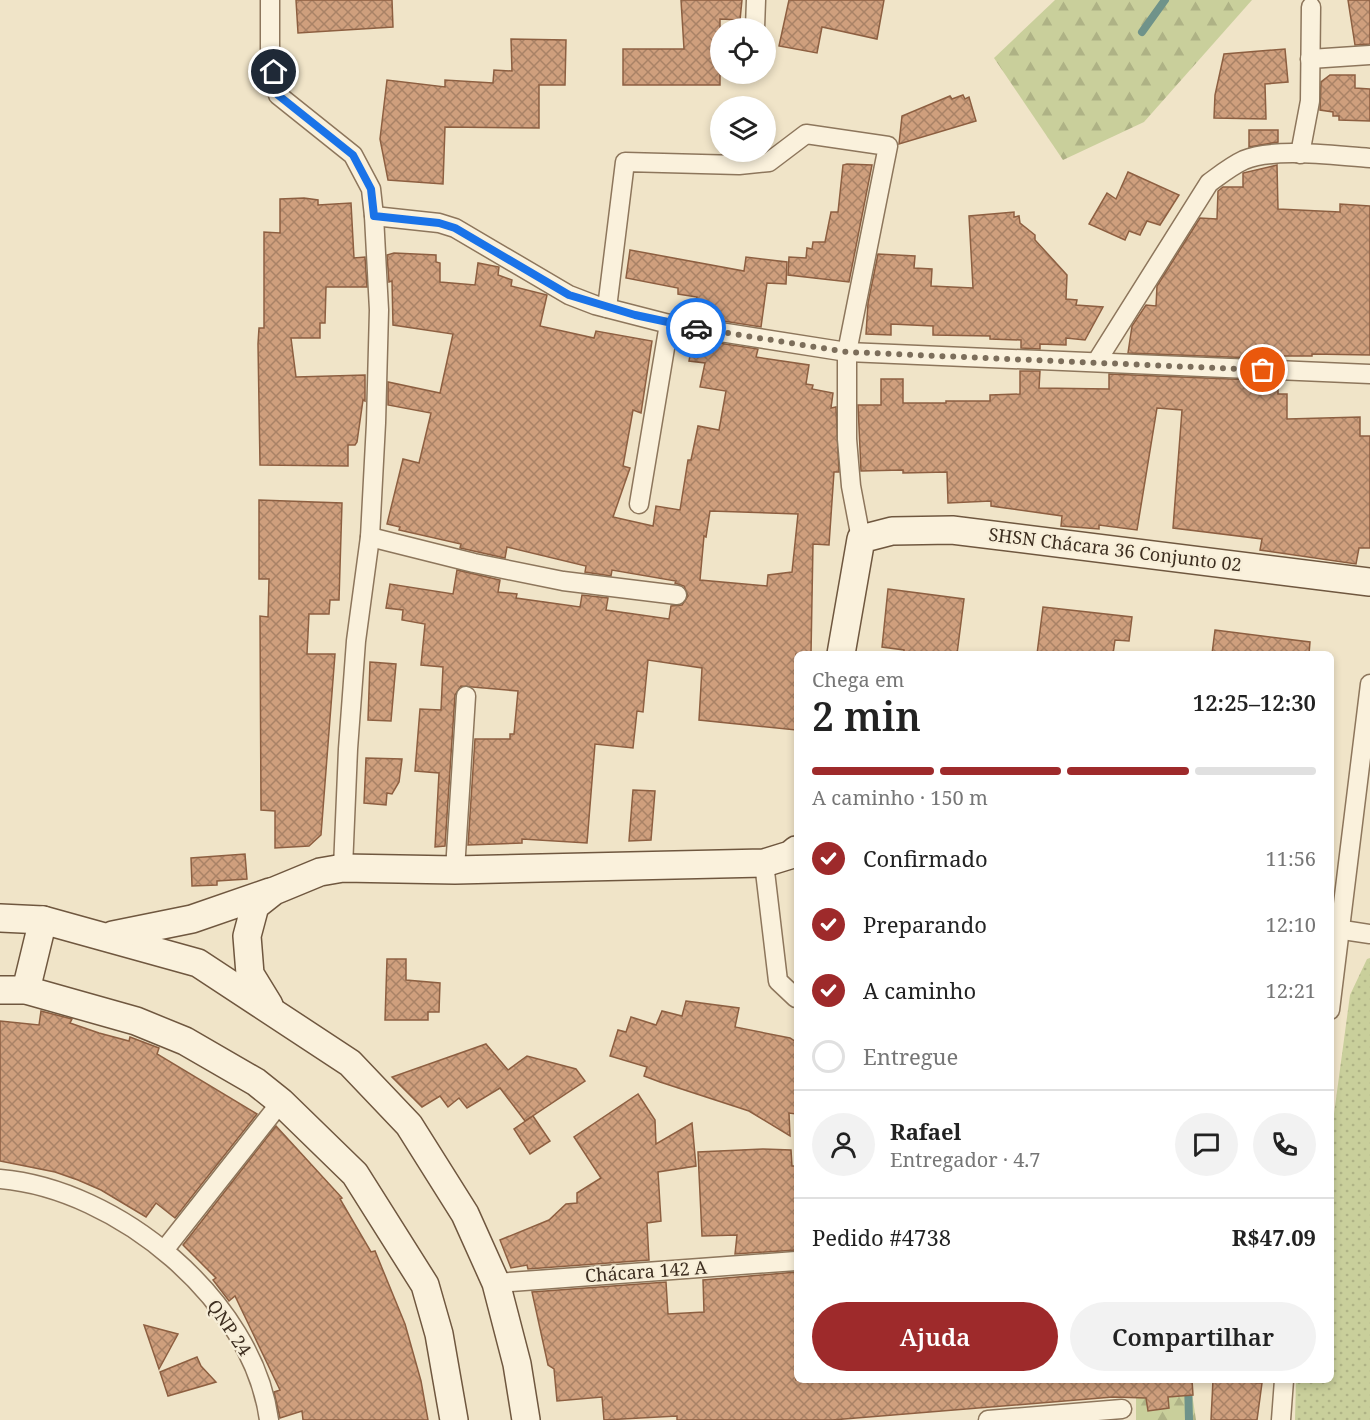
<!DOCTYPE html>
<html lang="pt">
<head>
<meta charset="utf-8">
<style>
  body { margin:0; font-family:"Noto Serif",serif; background:#f2f2f2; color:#222; height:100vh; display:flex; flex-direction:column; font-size:22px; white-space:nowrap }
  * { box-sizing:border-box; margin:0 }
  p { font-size:20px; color:#767676 }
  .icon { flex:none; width:33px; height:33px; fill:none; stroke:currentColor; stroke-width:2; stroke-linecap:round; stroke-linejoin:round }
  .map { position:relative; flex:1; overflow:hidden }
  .side { position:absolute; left:794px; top:651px; width:540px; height:732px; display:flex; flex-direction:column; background:#fff; border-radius:9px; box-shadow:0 3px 9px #0003 }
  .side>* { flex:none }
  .controls { position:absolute; left:710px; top:18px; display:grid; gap:12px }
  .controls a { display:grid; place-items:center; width:66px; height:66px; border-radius:50%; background:#fff; box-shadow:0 3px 9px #0003; font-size:30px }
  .pin { position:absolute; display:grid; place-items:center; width:51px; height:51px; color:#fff; margin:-26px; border:3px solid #fff; border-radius:50%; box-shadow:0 2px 6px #0007 }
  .courier { position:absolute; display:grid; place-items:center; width:60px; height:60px; margin:-30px; border:4px solid #1a73e8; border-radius:50%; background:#fff; color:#222; box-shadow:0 2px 8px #0007 }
  .headline em { font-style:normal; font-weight:600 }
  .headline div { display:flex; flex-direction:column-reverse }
  .headline { display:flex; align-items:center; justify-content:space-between; height:102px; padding:0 18px }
  h1 { font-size:39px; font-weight:600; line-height:45px }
  .bar { display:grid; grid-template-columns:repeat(4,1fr); gap:9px 6px; align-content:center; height:72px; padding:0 18px }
  .bar i { height:8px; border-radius:4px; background:#e0e0e0 }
  .bar .active { background:#9e2a2b }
  .bar p { grid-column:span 4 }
  .line { display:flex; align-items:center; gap:15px; padding:0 18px; border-top:2px solid #e0e0e0 }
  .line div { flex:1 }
  .round { display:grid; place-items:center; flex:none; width:63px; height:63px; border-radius:32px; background:#f2f2f2 }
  ol { padding:0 18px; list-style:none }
  li { display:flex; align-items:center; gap:18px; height:66px }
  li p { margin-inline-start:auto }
  li .icon { padding:6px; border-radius:50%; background:#9e2a2b; color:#fff; stroke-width:4 }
  li:last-child { color:#767676 }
  li i { width:33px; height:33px; border:3px solid #e0e0e0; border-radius:50% }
  .primary-button { display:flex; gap:12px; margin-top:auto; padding:12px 18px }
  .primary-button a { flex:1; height:69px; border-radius:36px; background:#9e2a2b; color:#fff; font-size:24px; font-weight:600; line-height:69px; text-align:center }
  .primary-button a+a { background:#f2f2f2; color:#222 }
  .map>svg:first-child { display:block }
</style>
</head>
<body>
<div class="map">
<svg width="1370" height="1420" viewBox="0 0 1370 1420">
  <defs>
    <pattern id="green-dots" width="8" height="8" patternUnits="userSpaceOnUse" patternTransform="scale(1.5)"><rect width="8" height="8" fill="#c9cf9b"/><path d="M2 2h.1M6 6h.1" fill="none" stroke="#aeb285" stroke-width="1.8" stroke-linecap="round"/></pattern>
    <pattern id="forest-firs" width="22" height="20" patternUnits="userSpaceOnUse" patternTransform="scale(1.5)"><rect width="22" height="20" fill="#c9cf9b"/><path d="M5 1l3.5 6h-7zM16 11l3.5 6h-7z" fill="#aeb285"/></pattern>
    <pattern id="building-cross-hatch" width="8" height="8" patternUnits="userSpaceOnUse" patternTransform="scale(1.5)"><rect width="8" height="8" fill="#cf9f7d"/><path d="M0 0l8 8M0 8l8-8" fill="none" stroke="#a98266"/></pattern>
  </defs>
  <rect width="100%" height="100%" fill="#f0e4c8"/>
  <polygon fill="url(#green-dots)" points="1370,958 1370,1420 1295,1420 1296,1380 1330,1380 1331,1136 1350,995 1367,959"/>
  <g fill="url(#forest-firs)">
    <polygon points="1055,0 1252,0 1144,122 1063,160 994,58"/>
    <polygon points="1136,1380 1190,1380 1196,1420 1136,1420"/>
  </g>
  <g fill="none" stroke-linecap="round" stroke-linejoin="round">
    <g stroke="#6f938a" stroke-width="8">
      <polyline points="1142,32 1165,0"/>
      <polyline points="1188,1380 1189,1420"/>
    </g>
  </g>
  <g fill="url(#building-cross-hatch)" stroke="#8d5f41" stroke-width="1.5" fill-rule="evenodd">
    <polygon points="296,0 392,0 393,27 298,33"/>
    <polygon points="681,0 742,0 740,20 720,19 720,85 623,85 623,49 684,49"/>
    <polygon points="789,0 884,0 877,39 822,27 817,53 779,46"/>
    <polygon points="1348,0 1370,0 1370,44 1355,45"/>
    <polygon points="511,39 566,40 565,85 539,85 539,128 445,127 443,184 388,180 380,139 387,80 445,87 445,80 493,83 494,70 512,71"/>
    <polygon points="1285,49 1288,82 1265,84 1266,119 1214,118 1215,95 1224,54"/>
    <polygon points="1330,75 1355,75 1355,88 1370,89 1370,121 1339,120 1339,116 1333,116 1333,112 1320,110 1321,82"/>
    <polygon points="963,95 965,99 969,97 976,121 899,144 902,116 950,96 952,99"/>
    <polygon points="1249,130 1278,130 1278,142 1249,147"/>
    <polygon points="847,164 872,165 849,282 788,275 789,257 806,258 807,248 812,249 813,242 825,242 831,212 838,212 843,165"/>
    <polygon points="1277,165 1278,209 1340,212 1340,204 1370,206 1370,355 1312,354 1312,356 1277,356 1277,359 1128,353 1132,326 1146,305 1156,306 1157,286 1200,218 1217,219 1218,191 1223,187 1243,187 1243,173"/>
    <polygon points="1128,172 1179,195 1160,225 1147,221 1140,235 1129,231 1125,240 1089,224 1107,193 1116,199"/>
    <polygon points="304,198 318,200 318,205 351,203 354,258 365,257 367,287 326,287 325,323 320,323 320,338 291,338 296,377 365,375 365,401 363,400 357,442 355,445 348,445 348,466 260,465 258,344 259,328 264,328 264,232 280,233 280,199"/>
    <polygon points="1014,212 1014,217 1019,216 1020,223 1035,235 1035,240 1067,275 1066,299 1077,300 1076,305 1103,307 1085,340 1066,338 1066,345 1040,344 1040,349 1021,348 1021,340 990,339 990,336 933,335 933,326 891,324 891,335 866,334 868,303 878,254 915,256 914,268 932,269 931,286 973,288 969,216"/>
    <polygon points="630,250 744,271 746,257 787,262 786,284 767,283 761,327 698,317 697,313 693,313 697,297 678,294 678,288 626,278"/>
    <path d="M394,253L436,255V262L440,263V282L475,285L478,263L499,267L498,275L512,280L511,286L547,295L540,326L594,338L596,331L652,341L641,413L633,410L623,466L630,468L613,517L653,526L656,506L680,510L688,460H691L698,426L719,430L726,391L700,387L705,363L689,361L693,339L758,349L756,357L809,365L806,384L813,385L812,389L833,393L831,408L836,407L839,472H834L829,545L813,544L811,654H796V730L699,720L702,668L648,660L643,712L637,711L633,748L595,744L587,843L522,839V843L468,845L475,739H510V734H514L518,691L461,686L455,695L445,846L435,847L439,773L415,771L420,709L441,710L443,667L421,665L425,624L402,620L403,610L386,608L390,584L453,594L457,570L500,580L498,592L517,594L516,598L580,607L582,595L608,598L606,610L669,619L671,606L682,605L688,596L684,586L675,583L676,581L612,570L611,576L585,572L586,566L507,547L505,558L460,548L461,544L399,530L400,527L387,524L403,459L419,463L431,413L388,405V382L440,393L453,334L393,325L392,281L389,282L387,255ZM710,511L798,514L792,572L768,575L767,586L700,580L704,536L706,537Z"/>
    <polygon points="1020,371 1040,371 1039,388 1109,389 1109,374 1278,381 1278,394 1287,394 1287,419 1360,417 1360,436 1370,436 1370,548 1359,548 1356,564 1260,550 1262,539 1173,528 1182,410 1157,408 1137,530 1099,525 1099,529 1061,526 1062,516 991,506 991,501 948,503 947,472 903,473 903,470 861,471 858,405 881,405 881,379 903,379 903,403 946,403 946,401 990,401 990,395 1020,394"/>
    <polygon points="259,500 342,503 339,600 330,600 329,614 309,614 307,654 335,654 321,835 309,846 275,848 275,811 261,810 260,616 268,617 269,579 259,579"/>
    <polygon points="888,589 964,599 957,654 904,654 904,650 882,647"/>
    <polygon points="1043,607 1132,617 1129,641 1115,640 1113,654 1037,654"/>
    <polygon points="1215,630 1310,642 1309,654 1212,654"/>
    <polygon points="370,662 396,664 391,721 368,720"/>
    <polygon points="366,758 402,759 399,782 392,794 387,793 386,805 364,803"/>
    <polygon points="633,790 655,791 651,840 629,841"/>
    <polygon points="245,854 247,879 217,881 217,885 192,886 191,858"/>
    <polygon points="387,959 406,959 406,980 440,983 439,1012 428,1012 428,1020 385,1020"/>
    <polygon points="686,1001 739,1008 735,1027 790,1038 796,1042 796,1114 789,1113 790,1136 749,1111 660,1082 644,1076 647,1067 610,1056 618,1030 626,1032 631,1017 656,1025 662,1011 682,1016"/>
    <polygon points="41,1011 72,1019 70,1023 99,1033 129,1041 130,1037 159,1048 157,1054 257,1114 175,1218 156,1203 146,1217 101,1190 78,1180 55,1172 0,1161 0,1021 39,1025"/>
    <polygon points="486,1044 508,1070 527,1056 576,1069 585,1081 525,1121 500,1088 467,1108 459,1098 448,1107 440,1096 422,1107 392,1077"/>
    <polygon points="638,1094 655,1120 656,1144 692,1123 696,1166 658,1172 661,1221 647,1223 649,1260 528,1269 527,1265 511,1268 500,1240 549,1220 566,1204 577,1203 577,1193 601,1178 574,1137"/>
    <polygon points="533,1116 550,1141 530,1154 514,1129"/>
    <polygon points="276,1126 342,1198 340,1199 371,1252 375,1251 405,1324 421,1381 428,1420 303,1420 302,1411 280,1418 274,1392 280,1390 235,1296 229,1301 213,1280 216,1278 183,1245"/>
    <polygon points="763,1149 791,1150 792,1166 796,1166 796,1250 735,1254 737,1235 702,1236 698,1152"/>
    <polygon points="796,1272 796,1380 1192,1380 1193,1395 1168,1397 1169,1408 1148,1411 1146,1398 1113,1397 832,1420 677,1420 677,1416 604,1420 602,1397 557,1401 554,1369 548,1365 532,1292 666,1282 668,1314 704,1312 703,1280"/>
    <polygon points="144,1325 178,1334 159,1369"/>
    <polygon points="197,1357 201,1366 216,1382 168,1396 160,1372"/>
    <polygon points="1213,1380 1262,1383 1257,1420 1211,1420"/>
  </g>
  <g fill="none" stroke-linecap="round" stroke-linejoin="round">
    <defs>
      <g id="street">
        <polyline points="270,0 270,48 278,95 353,155 371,189 374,216 379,310 376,423 370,537 356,641 348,749 343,868"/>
        <polyline points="755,28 756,0"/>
        <polyline points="1310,59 1370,55"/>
        <polyline points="1300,154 1310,101 1311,7"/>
        <polyline points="374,216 439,223 455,228 569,295 595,305 669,324 847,352 1370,374"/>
        <polyline points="607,308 625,162 739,165 769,162 806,134 888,146 847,352 847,439 851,486 861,539"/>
        <path d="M1097,361L1209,183C1220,175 1231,166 1244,160C1274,147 1337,156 1370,158"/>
        <polyline points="639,504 669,324"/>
        <polyline points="370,537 474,563 563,581 677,595"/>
        <polyline points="764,863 778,981 796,998"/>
        <polyline points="455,870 466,696"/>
        <polyline points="1330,928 1370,934"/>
        <polyline points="1330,1010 1370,684"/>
        <path d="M0,1179C118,1189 253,1300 269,1420"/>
        <polyline points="165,1249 281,1102"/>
        <polyline points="496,1283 796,1261"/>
        <polyline points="988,1420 1122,1409"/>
        <polyline points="1281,1420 1284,1380"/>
      </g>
      <g id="secondary">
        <polyline points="841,654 861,539 892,531 952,530 1370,582"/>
        <polyline points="0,918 43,920 198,963 350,1063 409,1125 465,1214 496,1283 517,1364 526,1420"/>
        <polyline points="113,935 192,919 270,892"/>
        <polyline points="0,990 26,990 136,1021 185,1041 256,1082 281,1102 355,1174 425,1285 439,1334 454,1420"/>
        <polyline points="26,990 43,920"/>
        <polyline points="269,1005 250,974 247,936 255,906 274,891 320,872 343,868 455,870 764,863 790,855 796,850"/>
      </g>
    </defs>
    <use href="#street" stroke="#8d765c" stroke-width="21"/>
    <use href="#secondary" stroke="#6f573f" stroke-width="30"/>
    <use href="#street" stroke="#faf1dc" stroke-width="18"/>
    <use href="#secondary" stroke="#faf1dc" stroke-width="27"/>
  </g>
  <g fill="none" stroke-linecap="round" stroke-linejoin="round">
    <polyline stroke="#7c6e5b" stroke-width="6" stroke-dasharray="0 10.8" points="696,328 847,352 1263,370"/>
    <polyline stroke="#1a73e8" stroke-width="8" points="274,72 278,95 353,155 371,189 374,216 439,223 455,228 569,295 635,315 696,328"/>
  </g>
  <g text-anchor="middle" stroke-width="4.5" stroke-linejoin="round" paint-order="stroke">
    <g font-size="18" fill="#3d2e20" stroke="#f7eed8">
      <text transform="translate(1115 550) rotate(7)" y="6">SHSN Chácara 36 Conjunto 02</text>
      <text transform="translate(646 1272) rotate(-4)" y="6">Chácara 142 A</text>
      <text transform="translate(229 1328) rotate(56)" y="6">QNP 24</text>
    </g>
  </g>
</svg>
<div class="controls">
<a><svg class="icon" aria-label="locate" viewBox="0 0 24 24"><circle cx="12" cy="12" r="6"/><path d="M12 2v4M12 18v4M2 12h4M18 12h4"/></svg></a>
<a><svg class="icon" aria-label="layers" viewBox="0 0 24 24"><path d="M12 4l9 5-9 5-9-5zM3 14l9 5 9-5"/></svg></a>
</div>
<div class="pin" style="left:1263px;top:370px;background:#ea580c"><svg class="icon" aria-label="bag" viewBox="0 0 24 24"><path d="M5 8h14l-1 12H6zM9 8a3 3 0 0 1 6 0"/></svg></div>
<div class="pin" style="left:274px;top:72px;background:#1f2937"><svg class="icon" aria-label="home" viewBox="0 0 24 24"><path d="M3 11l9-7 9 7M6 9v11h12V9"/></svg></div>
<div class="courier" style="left:696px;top:328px"><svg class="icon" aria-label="car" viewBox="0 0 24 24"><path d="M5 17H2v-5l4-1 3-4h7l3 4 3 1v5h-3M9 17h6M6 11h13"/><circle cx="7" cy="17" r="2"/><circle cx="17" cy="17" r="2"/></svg></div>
<section class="side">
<div class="headline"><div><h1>2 min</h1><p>Chega em</p></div><em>12:25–12:30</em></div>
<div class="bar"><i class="active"></i><i class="active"></i><i class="active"></i><i></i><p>A caminho · 150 m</p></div>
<ol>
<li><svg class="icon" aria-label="check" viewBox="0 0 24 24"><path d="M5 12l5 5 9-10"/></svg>Confirmado<p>11:56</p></li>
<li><svg class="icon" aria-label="check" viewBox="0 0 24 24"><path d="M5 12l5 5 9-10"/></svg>Preparando<p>12:10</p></li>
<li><svg class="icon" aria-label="check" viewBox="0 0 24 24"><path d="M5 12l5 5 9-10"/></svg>A caminho<p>12:21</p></li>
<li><i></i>Entregue</li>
</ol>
<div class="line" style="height:108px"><a class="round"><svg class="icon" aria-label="person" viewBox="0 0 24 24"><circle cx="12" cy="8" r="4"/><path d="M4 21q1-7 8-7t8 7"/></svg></a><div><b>Rafael</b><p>Entregador · 4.7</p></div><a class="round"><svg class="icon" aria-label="chat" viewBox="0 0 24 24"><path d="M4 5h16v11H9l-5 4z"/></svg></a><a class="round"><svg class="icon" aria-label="phone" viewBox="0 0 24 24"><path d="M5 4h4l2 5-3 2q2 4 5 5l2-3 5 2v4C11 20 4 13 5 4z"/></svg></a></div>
<div class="line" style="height:78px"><div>Pedido #4738</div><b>R$47.09</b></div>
<div class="primary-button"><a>Ajuda</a><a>Compartilhar</a></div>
</section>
</div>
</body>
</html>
